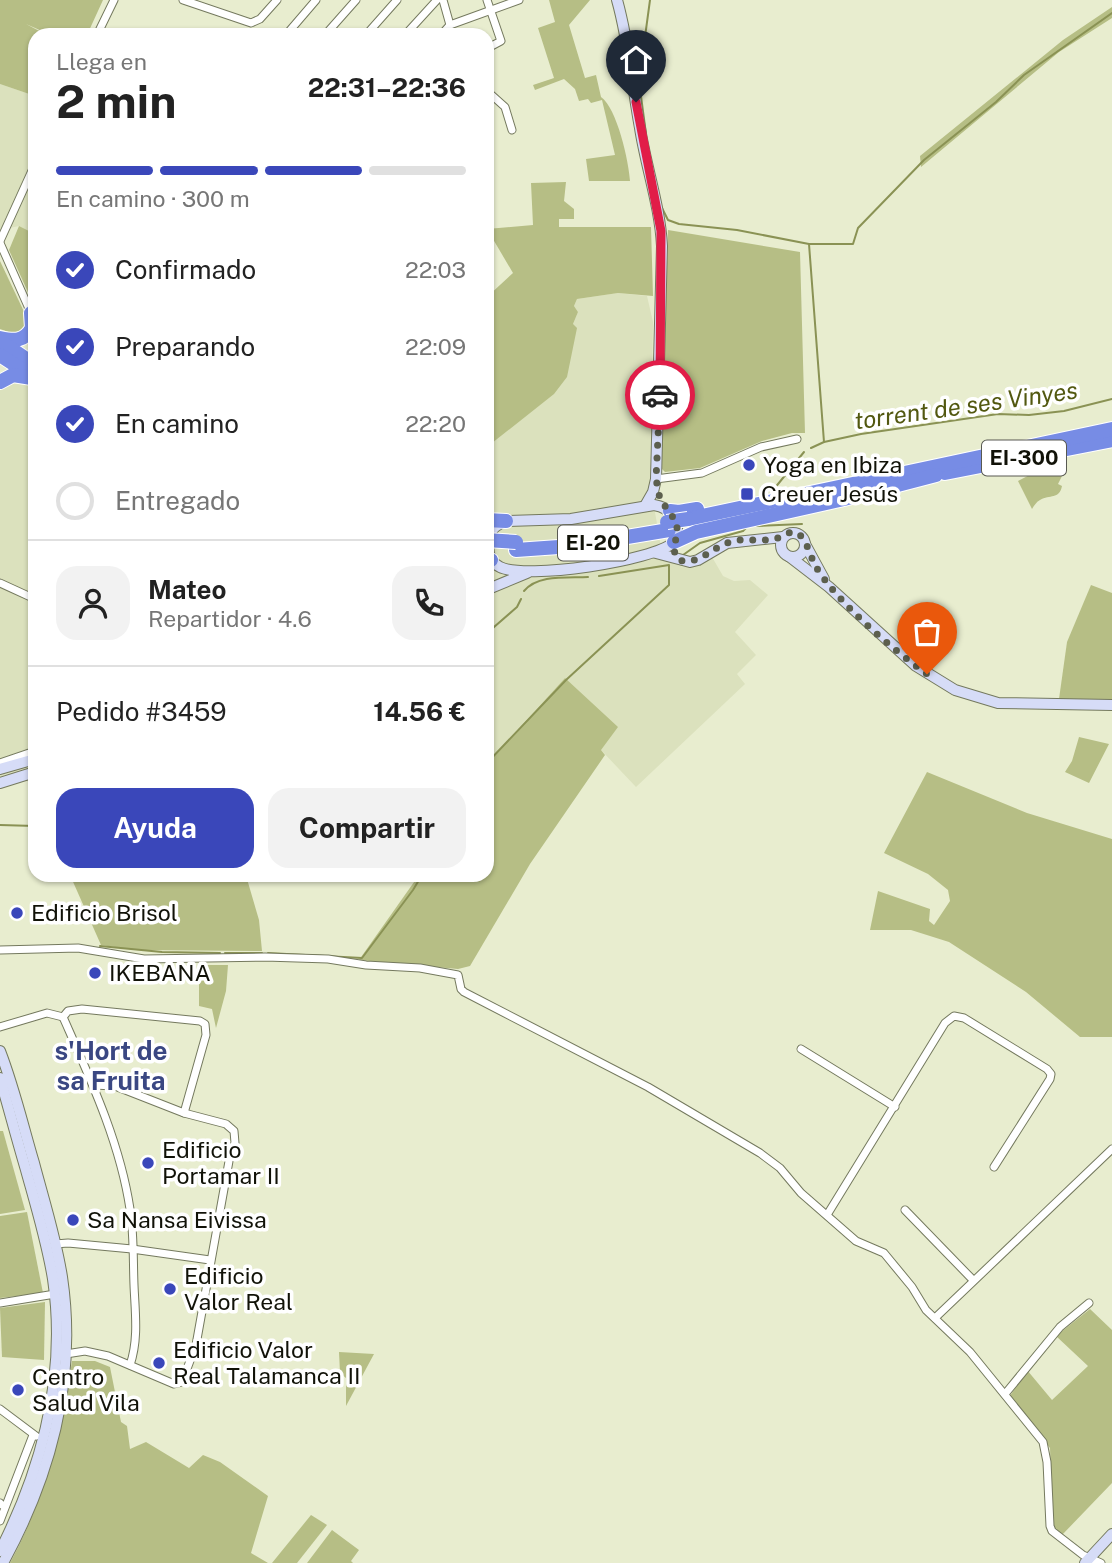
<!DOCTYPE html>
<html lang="es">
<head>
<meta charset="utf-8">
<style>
  body { margin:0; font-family:"Public Sans",sans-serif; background:#f2f2f2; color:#222; height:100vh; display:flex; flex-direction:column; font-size:26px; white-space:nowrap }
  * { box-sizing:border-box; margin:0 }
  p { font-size:23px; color:#767676 }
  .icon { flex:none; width:38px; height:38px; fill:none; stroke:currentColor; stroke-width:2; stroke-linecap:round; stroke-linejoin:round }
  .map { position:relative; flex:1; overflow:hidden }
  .sheet { position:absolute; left:28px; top:28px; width:466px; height:854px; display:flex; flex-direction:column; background:#fff; border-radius:21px; box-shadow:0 2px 5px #0004 }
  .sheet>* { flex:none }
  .pin { position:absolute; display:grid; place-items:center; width:60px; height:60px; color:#fff; margin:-72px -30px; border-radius:50% 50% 50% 0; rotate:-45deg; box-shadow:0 0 7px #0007 }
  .pin .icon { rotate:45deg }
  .courier { position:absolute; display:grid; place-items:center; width:70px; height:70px; margin:-35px; border:5px solid #e11d48; border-radius:50%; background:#fff; color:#222; box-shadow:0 2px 9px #0007 }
  .overview em { font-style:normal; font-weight:700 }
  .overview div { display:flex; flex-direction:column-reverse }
  .overview { display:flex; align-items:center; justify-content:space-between; height:119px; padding:0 28px }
  h1 { font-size:46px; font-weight:700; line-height:52px }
  .bar { display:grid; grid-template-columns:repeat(4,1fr); gap:10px 7px; align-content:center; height:84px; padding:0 28px }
  .bar i { height:9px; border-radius:5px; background:#e0e0e0 }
  .bar .active { background:#3a47ba }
  .bar p { grid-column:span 4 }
  .line { display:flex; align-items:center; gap:18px; padding:0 28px; border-top:2px solid #e0e0e0 }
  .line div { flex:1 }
  .round { display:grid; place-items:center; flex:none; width:74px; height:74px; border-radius:21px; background:#f2f2f2 }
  ol { padding:0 28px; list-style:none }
  li { display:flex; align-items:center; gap:21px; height:77px }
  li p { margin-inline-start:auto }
  li .icon { padding:7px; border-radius:50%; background:#3a47ba; color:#fff; stroke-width:4 }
  li:last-child { color:#767676 }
  li i { width:38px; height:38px; border:4px solid #e0e0e0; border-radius:50% }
  .button { display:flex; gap:14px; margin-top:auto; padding:14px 28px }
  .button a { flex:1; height:80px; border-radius:21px; background:#3a47ba; color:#fff; font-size:28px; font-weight:700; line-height:80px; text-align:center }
  .button a+a { background:#f2f2f2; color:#222 }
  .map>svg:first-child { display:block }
</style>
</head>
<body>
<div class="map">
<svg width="1112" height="1563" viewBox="0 0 1112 1563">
  <rect width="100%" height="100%" fill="#e8edcf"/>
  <g fill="#dbe1bd">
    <polygon points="0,84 35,96 35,234 19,226 0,230"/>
    <polygon points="618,293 647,296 653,322 650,483 663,559 683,567 691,567 712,557 723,576 734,581 750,580 768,595 735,632 756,655 737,674 745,684 636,787 601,750 565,678 487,764 487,447 507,430 573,324 578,312 574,306 577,299"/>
    <polygon points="12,381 20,382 35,389 35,795 27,780 0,787 0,390"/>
  </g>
  <g fill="#b6be85">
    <polygon points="0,0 103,0 87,35 51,35 26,24 47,35 35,35 35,96 0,84"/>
    <path d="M549,0H590L569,25L585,78L596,75L601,97C617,108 629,162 630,181H589L586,159L615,155L602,100L591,103L588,99L579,101L575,89L564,79L535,90L533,85L554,78L538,28L555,22Z"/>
    <polygon points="1112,7 1112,18 1059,52 921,167 920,156 1063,40"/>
    <polygon points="566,182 564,201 574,209 574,219 559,219 559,227 651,227 653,296 618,293 577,299 574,306 578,312 573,324 577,328 567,377 554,394 487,447 487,297 513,273 487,229 533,225 531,183"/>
    <polygon points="19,226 35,234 35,308 9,250"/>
    <polygon points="668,230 800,252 805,433 792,433 762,441 700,468 665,472 661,468"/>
    <polygon points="0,261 27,318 26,327 17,335 0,329"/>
    <path d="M1064,457L1067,466L1058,484L1062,486C1059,500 1050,494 1040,500C1036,502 1034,506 1032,509L1018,481Z"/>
    <polygon points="1091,585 1112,593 1112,700 1059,699 1067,642"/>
    <polygon points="565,678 618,727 601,750 605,755 530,864 470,966 458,969 359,960 419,875 486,875 487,764"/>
    <polygon points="1079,737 1109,744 1089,783 1065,772 1072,761"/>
    <polygon points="927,772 1027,813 1112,839 1112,1037 1080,1037 1026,992 949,942 911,930 870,930 878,891 930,909 929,921 934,925 950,901 948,890 928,874 884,853"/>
    <polygon points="70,875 230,875 234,881 247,879 259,920 262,951 136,950 101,945"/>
    <polygon points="199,965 228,965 226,991 216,1028 212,1009 199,1006"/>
    <polygon points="0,1131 3,1131 25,1210 0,1214"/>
    <polygon points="27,1212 43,1293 0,1298 0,1216"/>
    <polygon points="45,1302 44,1360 2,1357 0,1308"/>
    <polygon points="1090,1309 1112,1330 1112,1483 1062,1535 1053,1529 1050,1448 1010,1396 1027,1370 1052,1400 1088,1366 1056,1336"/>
    <polygon points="339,1352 374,1354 346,1406 346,1378 340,1373"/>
    <path d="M72,1361H95L110,1367L121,1422L127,1426L130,1449L146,1442L189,1468L203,1455L220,1462L268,1496L251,1553L268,1563H10C44,1500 62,1432 72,1361Z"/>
    <polygon points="311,1515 327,1525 297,1563 272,1563"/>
    <polygon points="332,1530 359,1550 351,1561 353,1563 307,1563"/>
  </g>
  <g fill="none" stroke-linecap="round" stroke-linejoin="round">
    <g stroke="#8a9254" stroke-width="2">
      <polyline points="646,134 639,81 650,0"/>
      <polyline points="662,208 668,220 679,224 737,230 809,244 824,442"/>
      <polyline points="809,244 853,244 858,228 924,160 996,102 1024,75 1112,13"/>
      <polyline points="811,448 824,442 861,434 998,414 1029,415 1064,411 1112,399"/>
      <polyline points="774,489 804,452"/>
      <polyline points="757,526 802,524"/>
      <polyline points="683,555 700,543 743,531 748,526"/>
      <path d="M524,591C538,574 567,578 588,577"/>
      <polyline points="486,634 517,607 521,599"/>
      <polyline points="486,764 566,680 669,585 669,565 599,576"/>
      <polyline points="0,825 35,826"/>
      <polyline points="100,946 162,952 220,953"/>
      <polyline points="225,953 262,953"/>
      <polyline points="268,953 362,958 413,890 422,875"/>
    </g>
    <defs>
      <g id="street">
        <polyline points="183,0 251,23 260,19 277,0"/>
        <polyline points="443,0 450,25"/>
        <polyline points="97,35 114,0"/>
        <polyline points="286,35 316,0"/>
        <polyline points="325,35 356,0"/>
        <polyline points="366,35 397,0"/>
        <polyline points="405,35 437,0"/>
        <polyline points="441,35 450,25 519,0"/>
        <polyline points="486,49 501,41 487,0"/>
        <polyline points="486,90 505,107 512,130"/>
        <polyline points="0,241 35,164"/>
        <polyline points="0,243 31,313"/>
        <polyline points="656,479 702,473 761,447 797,439"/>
        <polyline points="0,583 35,599"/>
        <polyline points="0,763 35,751"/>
        <polyline points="0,950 78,948 144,959 265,957 328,959 366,965 420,968 458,975 461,989 464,992 648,1087 760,1153 780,1168 801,1193 856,1241 884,1253 912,1287 926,1310 970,1352 1043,1442 1047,1462 1050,1526 1052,1531 1083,1555 1101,1563"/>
        <path d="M63,1017C90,1078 120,1142 130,1209C134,1234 133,1260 134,1285C135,1311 139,1339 130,1365"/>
        <polyline points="63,1017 68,1011 82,1009 200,1021 205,1024 206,1035 184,1113"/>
        <polyline points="0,1027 47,1013 63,1017"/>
        <polyline points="801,1049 895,1107"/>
        <polyline points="905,1210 973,1280"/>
        <polyline points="827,1215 945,1023 954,1016 964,1018 1047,1069 1051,1074 1050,1079 994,1167"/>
        <polyline points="55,1244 68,1243 132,1249 210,1260"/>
        <polyline points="0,1303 55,1294"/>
        <polyline points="935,1318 1112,1149"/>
        <polyline points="66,1354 85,1351 108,1356 174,1384 182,1382 196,1345 231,1150 235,1143 234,1131 226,1124 184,1113 115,1086 93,1085"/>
        <polyline points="1005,1394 1060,1327 1089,1303"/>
        <polyline points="0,1409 36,1436"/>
        <polyline points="0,1503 2,1505"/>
        <polyline points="0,1521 33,1435"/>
      </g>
      <g id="secondary">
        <path d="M617,0C629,42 632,85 640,128C646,167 660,206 662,246L656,479L653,492L645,506"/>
        <path d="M654,505C673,508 682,524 674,542C654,561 525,580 500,567C489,562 487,551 489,540C490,529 496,525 506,521L571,519Z"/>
        <circle cx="793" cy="545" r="12"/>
        <polyline points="805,544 824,579"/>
        <polyline points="656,553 690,562 698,560 727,543 783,537"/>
        <polyline points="790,557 829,587 916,666 955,690 998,703 1112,705"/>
        <polyline points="486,590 527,573"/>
        <polyline points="0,769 35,759"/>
        <polyline points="0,783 35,772"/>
        <path d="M0,1051C14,1087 23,1126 34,1163C44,1201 56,1238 62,1277C77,1378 51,1475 3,1563"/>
        <path d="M0,1078C9,1109 17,1140 26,1170C36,1206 47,1242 53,1279C67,1375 43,1466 0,1551"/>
        <polyline points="1085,1563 1112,1534"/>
      </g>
      <g id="highway">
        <path d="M0,338C14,341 24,342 32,328L31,313"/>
        <polyline points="0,341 35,365"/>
        <polyline points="0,355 35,378"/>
        <polyline points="0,382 13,375 32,378"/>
        <polyline points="945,473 1112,440"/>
        <polyline points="670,511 679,512 697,509"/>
        <polyline points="688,519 1112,429"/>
        <polyline points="486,520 506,521"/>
        <polyline points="674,542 696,532 844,499 936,475"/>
        <polyline points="516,550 573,546 669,530"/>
        <polyline points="486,559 491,560"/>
      </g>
    </defs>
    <use href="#street" stroke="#74795e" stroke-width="9"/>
    <use href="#secondary" stroke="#74795e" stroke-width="12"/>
    <use href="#highway" stroke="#fff" stroke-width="16"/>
    <use href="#street" stroke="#fff" stroke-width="7"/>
    <use href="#secondary" stroke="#d6dcf7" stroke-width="10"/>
    <use href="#highway" stroke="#778ce5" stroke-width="14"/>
    <defs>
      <g id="highway-bridge">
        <polyline points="667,522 688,519"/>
        <polyline points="486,540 516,542"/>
      </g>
    </defs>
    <use href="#highway-bridge" stroke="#fff" stroke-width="16" stroke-linecap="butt"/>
    <use href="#highway-bridge" stroke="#778ce5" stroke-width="14"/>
  </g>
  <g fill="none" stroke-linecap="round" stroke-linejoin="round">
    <path stroke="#5c5f4e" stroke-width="7" stroke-dasharray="0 12.6" d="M660,395L656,479L660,499L677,523V536L673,548L678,560C699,565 709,550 727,543C742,537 758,542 774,539C781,538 787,532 794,532C806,534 810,557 816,567C839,604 891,648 927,674"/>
    <polyline stroke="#e11d48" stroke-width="9" points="636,102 661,231 660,395"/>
  </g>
  <g fill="#3a47ba" stroke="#fff" stroke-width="2.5">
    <circle cx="749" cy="465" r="7"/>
    <rect x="740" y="487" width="14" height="14" rx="3.5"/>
    <circle cx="17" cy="913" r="7"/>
    <circle cx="95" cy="973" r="7"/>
    <circle cx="148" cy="1163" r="7"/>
    <circle cx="73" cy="1220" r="7"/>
    <circle cx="170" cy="1289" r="7"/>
    <circle cx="159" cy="1363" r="7"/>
    <circle cx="18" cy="1390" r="7"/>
  </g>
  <g text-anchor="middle" stroke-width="7" stroke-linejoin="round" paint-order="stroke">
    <g fill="#fff" stroke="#585952" stroke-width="2">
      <rect x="982" y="440.5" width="84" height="35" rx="5"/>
      <rect x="558" y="525.5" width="70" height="35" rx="5"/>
    </g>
    <g font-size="21" font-weight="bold" fill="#111208">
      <text x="1024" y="465">EI-300</text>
      <text x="593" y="550">EI-20</text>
    </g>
    <g font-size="23" fill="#111208" stroke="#fff" text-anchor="start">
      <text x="763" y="473">Yoga en Ibiza</text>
      <text x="761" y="502">Creuer Jesús</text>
      <text x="31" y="921">Edificio Brisol</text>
      <text x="109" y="981">IKEBANA</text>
      <text x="162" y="1158">Edificio<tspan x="162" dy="26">Portamar II</tspan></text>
      <text x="87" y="1228">Sa Nansa Eivissa</text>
      <text x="184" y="1284">Edificio<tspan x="184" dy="26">Valor Real</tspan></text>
      <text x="173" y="1358">Edificio Valor<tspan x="173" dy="26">Real Talamanca II</tspan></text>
      <text x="32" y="1385">Centro<tspan x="32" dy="26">Salud Vila</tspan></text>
    </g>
    <g font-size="24" font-style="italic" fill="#525810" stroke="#fff">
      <text transform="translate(966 406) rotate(-8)" y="8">torrent de ses Vinyes</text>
    </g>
    <g font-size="26" font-weight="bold" fill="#3a4782" stroke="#fff">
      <text x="111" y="1060">s'Hort de<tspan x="111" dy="30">sa Fruita</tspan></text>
    </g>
  </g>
</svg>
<div class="pin" style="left:927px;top:674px;background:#ea580c"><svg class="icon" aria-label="bag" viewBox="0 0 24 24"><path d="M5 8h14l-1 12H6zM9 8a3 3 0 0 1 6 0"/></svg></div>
<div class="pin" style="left:636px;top:102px;background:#1f2937"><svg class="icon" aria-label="home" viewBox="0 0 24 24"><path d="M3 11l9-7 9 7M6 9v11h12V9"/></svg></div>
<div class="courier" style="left:660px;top:395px"><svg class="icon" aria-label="car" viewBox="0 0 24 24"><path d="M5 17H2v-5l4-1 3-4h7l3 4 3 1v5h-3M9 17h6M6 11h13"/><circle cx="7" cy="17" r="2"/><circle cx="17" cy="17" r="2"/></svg></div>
<section class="sheet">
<div class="overview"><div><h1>2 min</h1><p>Llega en</p></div><em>22:31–22:36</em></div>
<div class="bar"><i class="active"></i><i class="active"></i><i class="active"></i><i></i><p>En camino · 300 m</p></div>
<ol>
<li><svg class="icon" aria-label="check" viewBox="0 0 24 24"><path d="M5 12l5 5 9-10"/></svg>Confirmado<p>22:03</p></li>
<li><svg class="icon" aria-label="check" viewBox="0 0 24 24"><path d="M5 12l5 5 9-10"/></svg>Preparando<p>22:09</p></li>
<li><svg class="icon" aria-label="check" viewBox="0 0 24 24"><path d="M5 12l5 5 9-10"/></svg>En camino<p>22:20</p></li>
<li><i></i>Entregado</li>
</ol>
<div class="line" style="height:126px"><a class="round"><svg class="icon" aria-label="person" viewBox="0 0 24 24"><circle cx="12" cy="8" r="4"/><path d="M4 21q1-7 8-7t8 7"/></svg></a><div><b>Mateo</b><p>Repartidor · 4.6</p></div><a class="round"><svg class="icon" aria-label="phone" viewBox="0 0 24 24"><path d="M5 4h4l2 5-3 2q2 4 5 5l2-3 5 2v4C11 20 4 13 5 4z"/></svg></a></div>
<div class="line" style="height:91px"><div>Pedido #3459</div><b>14.56 €</b></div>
<div class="button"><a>Ayuda</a><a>Compartir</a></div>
</section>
</div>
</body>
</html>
